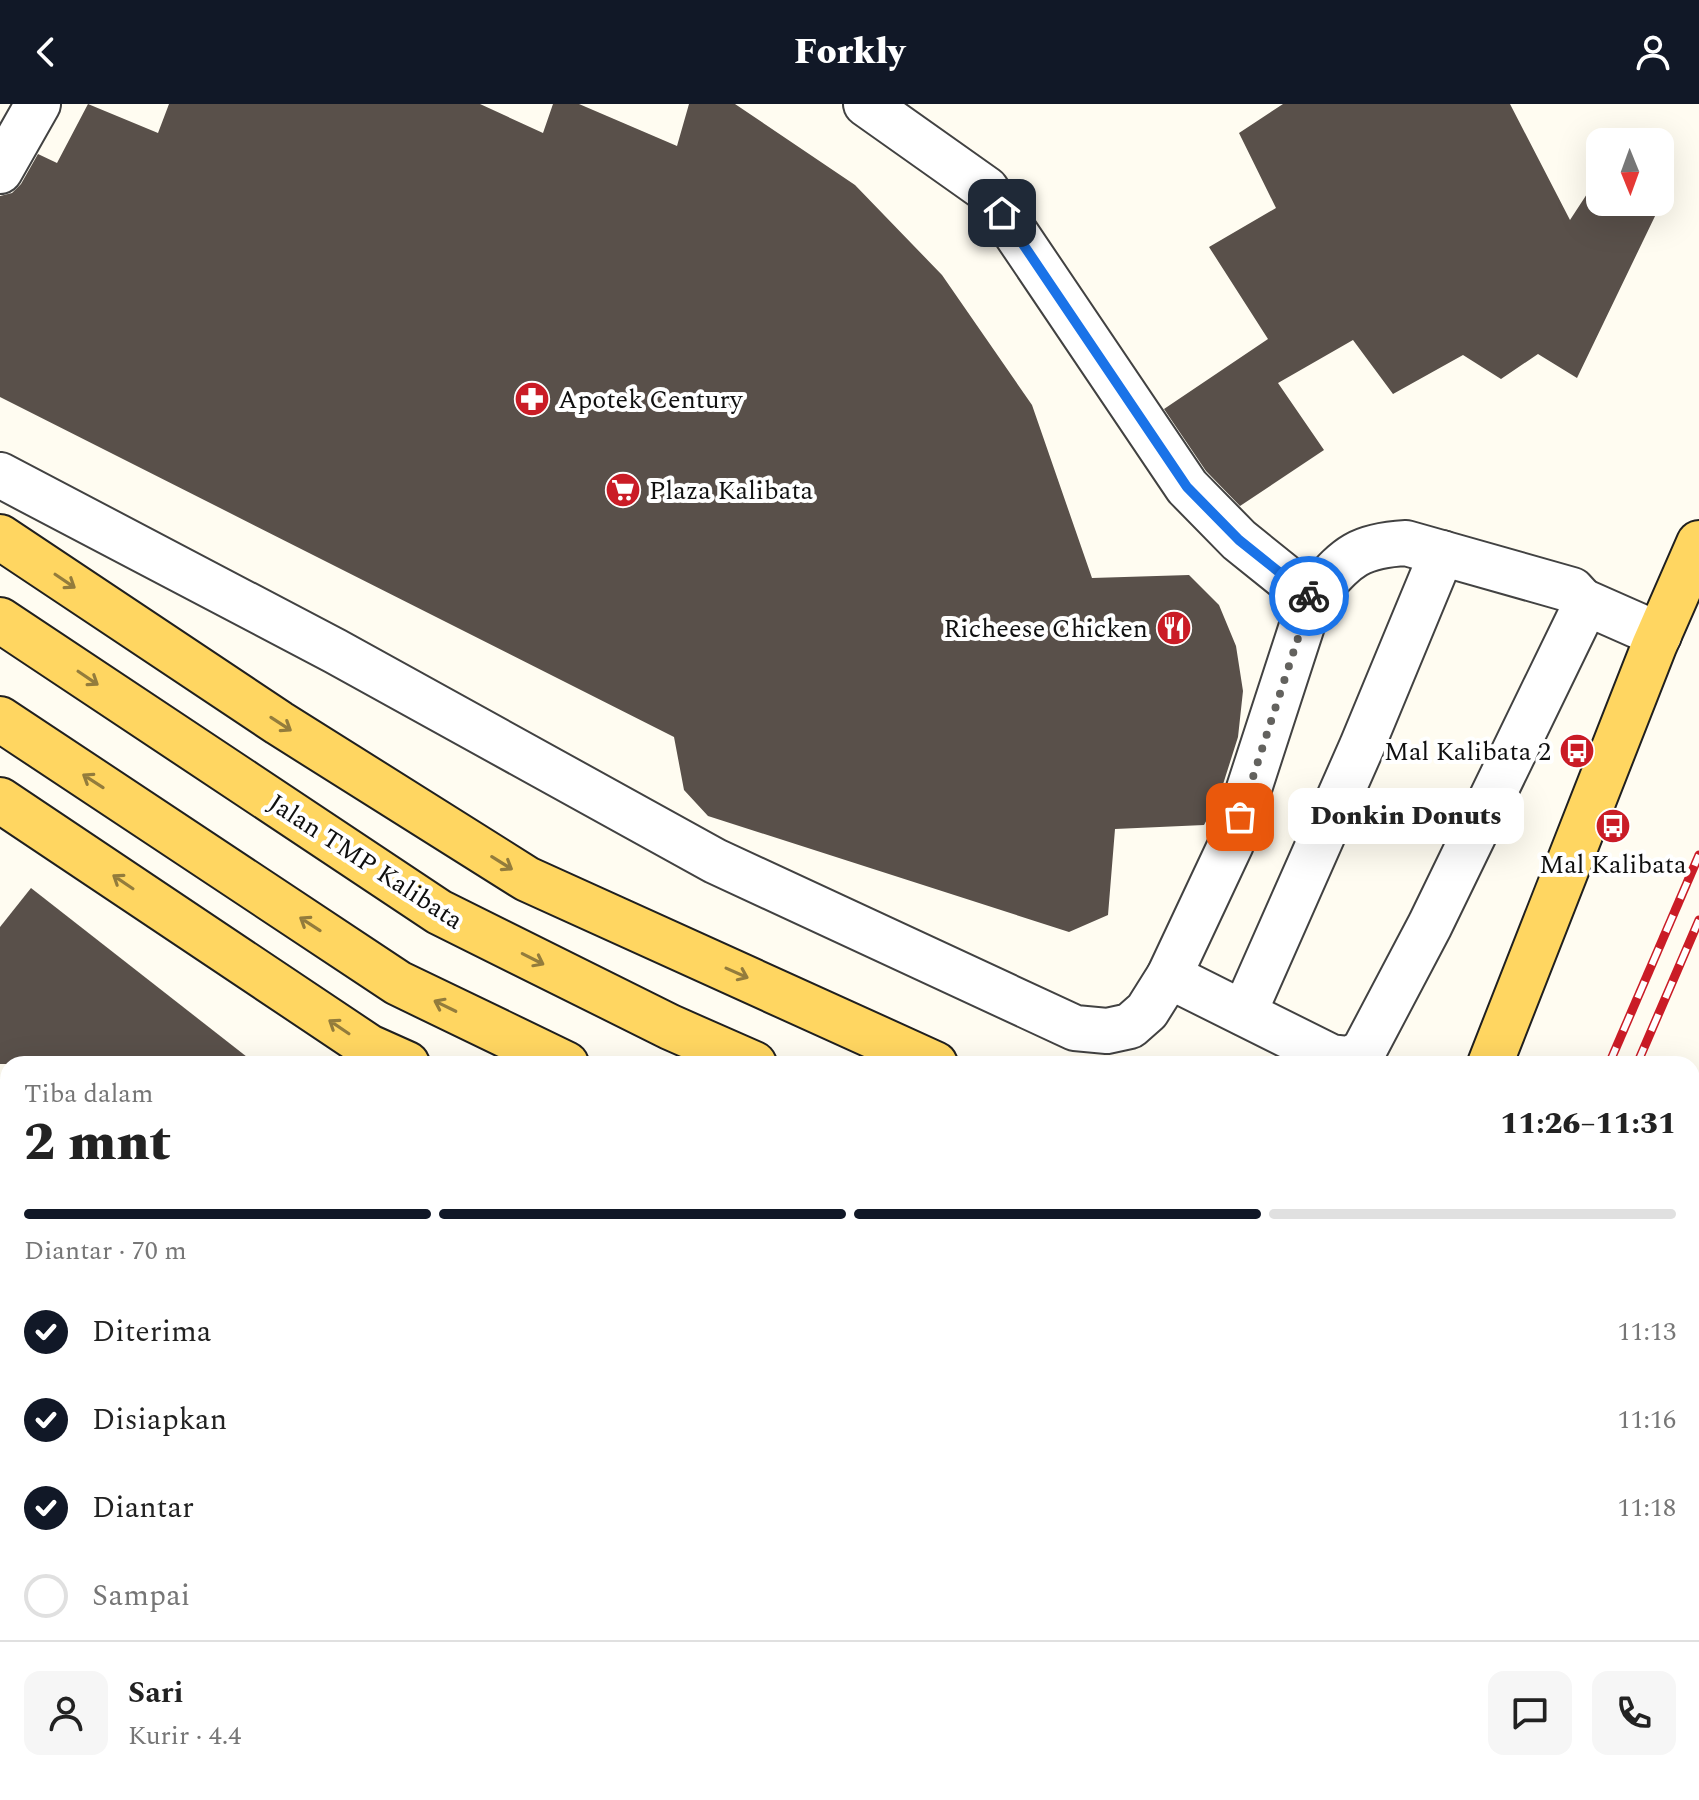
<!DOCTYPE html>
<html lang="id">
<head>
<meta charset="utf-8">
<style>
  body { margin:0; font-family:Spectral,serif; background:#f6f6f6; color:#222; height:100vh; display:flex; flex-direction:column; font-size:30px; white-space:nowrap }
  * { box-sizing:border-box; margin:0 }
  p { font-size:26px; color:#767676 }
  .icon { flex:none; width:44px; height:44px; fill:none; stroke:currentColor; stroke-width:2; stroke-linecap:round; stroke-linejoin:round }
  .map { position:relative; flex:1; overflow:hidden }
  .sheet { position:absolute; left:0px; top:952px; width:1700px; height:744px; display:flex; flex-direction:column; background:#fff; border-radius:24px 24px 0 0; box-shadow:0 8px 32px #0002 }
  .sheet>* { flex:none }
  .needle { width:52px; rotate:179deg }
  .controls { position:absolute; left:1586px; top:24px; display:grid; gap:16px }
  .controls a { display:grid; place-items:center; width:88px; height:88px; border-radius:16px; background:#fff; box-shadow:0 8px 32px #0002; font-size:40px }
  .pin { position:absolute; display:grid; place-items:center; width:68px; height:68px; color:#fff; margin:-34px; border-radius:16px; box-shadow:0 4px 12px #0006 }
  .courier { position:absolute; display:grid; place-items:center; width:80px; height:80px; margin:-40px; border:6px solid #1a73e8; border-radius:50%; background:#fff; color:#222; box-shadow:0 2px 10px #0007 }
  .bubble { position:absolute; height:56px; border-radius:16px; background:#fff; box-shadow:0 8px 32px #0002; font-size:26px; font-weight:800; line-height:56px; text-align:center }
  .headline em { font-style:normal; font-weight:800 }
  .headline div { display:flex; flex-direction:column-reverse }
  .headline { display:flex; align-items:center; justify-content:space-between; height:136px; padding:0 24px }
  h1 { font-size:52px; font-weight:800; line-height:60px }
  .bar { display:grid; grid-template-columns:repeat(4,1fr); gap:12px 8px; align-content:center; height:96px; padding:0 24px }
  .bar i { height:10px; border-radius:6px; background:#e0e0e0 }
  .bar .current { background:#111827 }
  .bar p { grid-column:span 4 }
  .line { display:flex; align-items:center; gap:20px; padding:0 24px; border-top:2px solid #e0e0e0 }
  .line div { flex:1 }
  .round { display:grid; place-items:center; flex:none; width:84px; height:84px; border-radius:16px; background:#f6f6f6 }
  ol { padding:0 24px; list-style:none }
  li { display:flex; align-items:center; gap:24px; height:88px }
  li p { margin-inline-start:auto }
  li .icon { padding:8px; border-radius:50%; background:#111827; color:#fff; stroke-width:4 }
  li:last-child { color:#767676 }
  li i { width:44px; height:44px; border:4px solid #e0e0e0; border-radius:50% }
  header { display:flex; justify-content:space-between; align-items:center; height:104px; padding:0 24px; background:#111827; color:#fff; font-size:36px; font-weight:800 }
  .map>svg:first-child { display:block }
</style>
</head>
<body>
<header><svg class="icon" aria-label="back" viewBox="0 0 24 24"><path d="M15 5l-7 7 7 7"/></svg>Forkly<svg class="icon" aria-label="person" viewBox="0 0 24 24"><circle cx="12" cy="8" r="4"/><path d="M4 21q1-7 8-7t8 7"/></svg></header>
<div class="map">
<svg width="1699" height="1696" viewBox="0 0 1699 1696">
  <rect width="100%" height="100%" fill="#fffcf1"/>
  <g fill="#59504a">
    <polygon points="88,0 158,29 169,0 480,0 543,29 553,0 579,0 677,42 689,0 735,0 855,81 942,171 1032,301 1092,474 1189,471 1219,501 1236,542 1243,587 1238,633 1219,693 1204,721 1115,725 1108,811 1069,828 708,712 684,686 674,633 0,293 0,92 12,89 21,80 38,50 57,59"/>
    <polygon points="1283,0 1510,0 1570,116 1600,70 1600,98 1660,98 1660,74 1670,81 1577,274 1538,250 1501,275 1463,251 1393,290 1353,236 1278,279 1324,346 1240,402 1206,367 1164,305 1268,235 1209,143 1276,104 1239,29"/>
    <polygon points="31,784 256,960 0,960 0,823"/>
  </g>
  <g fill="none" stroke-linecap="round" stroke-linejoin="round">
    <defs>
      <g id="minor">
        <polyline points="0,67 38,0"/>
        <polyline points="0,371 335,547 715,757 1075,924 1107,927 1130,922 1147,907 1169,872 1231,740 1311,494 1239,436 1187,383 986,85 866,0"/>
        <polyline points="1582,497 1659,531"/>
        <path d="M1169,872L1331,953L1349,955L1363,948L1430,821L1580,512L1582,497L1572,486L1406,439C1352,442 1345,457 1311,494"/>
        <polyline points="1244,909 1362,642 1442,449"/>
        <polyline points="1692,1138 1699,1123"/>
        <polyline points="0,1208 8,1206"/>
        <polyline points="0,1289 8,1287"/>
        <polyline points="0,1384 8,1382"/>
        <polyline points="885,1696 888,1688"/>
        <polyline points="1138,1696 1141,1688"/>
        <polyline points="1476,1696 1479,1688"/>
      </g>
      <g id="major">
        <polyline points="0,433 279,619 527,775 935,960"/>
        <polyline points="0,516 439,808 670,923 754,960"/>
        <polyline points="0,615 398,879 566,960"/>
        <polyline points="0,696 369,943 407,960"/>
        <polyline points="1490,960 1654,542 1699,439"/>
        <polyline points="1692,1243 1699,1244"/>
        <polyline points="1692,1276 1699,1277"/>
        <polyline points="1692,1328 1699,1329"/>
        <polyline points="1692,1410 1699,1412"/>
        <polyline points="1692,1448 1699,1450"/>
        <polyline points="1692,1485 1699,1486"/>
        <polyline points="1692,1532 1699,1530"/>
      </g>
    </defs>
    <use href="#minor" stroke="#424242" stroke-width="48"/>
    <use href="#major" stroke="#202020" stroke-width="48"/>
    <use href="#minor" stroke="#fff" stroke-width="44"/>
    <use href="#major" stroke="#ffd661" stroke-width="44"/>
    <defs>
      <g id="rail">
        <polyline points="1609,960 1699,751"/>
        <polyline points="1637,960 1699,816"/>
        <polyline points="1288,1696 1292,1688"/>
        <polyline points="1318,1696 1321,1688"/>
      </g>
    </defs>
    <use href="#rail" stroke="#ca1c26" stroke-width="9"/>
    <use href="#rail" stroke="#fff" stroke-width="6" stroke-dasharray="18" stroke-linecap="butt"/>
  </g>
  <defs><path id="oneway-shaft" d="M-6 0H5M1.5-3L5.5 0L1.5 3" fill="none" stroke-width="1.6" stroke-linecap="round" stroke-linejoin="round" transform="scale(2)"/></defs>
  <g stroke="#937c3c">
    <use href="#oneway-shaft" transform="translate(65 477) rotate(34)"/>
    <use href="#oneway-shaft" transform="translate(88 574) rotate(34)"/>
    <use href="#oneway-shaft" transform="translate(281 620) rotate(33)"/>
    <use href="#oneway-shaft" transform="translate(93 677) rotate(-147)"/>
    <use href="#oneway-shaft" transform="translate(502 759) rotate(32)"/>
    <use href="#oneway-shaft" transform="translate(123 778) rotate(-146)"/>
    <use href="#oneway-shaft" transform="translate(310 820) rotate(-147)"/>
    <use href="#oneway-shaft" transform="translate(533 855) rotate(27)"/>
    <use href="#oneway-shaft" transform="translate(737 869) rotate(24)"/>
    <use href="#oneway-shaft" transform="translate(445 902) rotate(-154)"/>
    <use href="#oneway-shaft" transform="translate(339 923) rotate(-146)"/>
  </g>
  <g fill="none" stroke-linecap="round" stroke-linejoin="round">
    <polyline stroke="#63625e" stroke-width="8" stroke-dasharray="0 14.4" points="1240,713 1311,494 1309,492"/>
    <polyline stroke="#1a73e8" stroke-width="10" points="1002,109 1187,383 1239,436 1309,492"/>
  </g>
  <defs>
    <symbol id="pharmacy-disc" viewBox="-11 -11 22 22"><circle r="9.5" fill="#ca1c26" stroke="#fff"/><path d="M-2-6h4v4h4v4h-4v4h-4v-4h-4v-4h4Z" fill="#fff"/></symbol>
    <symbol id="supermarket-disc" viewBox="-11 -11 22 22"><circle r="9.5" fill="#ca1c26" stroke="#fff"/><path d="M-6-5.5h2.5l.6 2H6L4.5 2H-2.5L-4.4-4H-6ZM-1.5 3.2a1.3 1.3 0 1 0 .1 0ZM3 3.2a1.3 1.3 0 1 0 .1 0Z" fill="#fff"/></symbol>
    <symbol id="restaurant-disc" viewBox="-11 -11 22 22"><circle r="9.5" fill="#ca1c26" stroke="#fff"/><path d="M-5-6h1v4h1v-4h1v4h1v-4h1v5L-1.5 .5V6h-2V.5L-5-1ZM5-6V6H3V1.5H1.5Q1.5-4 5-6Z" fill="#fff"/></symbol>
    <symbol id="bus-disc" viewBox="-11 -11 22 22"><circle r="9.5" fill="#ca1c26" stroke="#fff"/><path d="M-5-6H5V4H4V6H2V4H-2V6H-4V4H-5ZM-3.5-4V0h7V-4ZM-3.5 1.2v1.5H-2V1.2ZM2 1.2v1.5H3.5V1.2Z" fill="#fff"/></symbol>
  </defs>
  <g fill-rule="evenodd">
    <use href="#pharmacy-disc" x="512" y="275" width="40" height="40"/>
    <use href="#supermarket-disc" x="603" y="366" width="40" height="40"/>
    <use href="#restaurant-disc" x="1154" y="504" width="40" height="40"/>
    <use href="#bus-disc" x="1557" y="627" width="40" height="40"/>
    <use href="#bus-disc" x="1593" y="702" width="40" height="40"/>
  </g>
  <g text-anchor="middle" stroke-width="8" stroke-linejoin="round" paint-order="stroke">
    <g font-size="26" fill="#0f0f0f" stroke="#fff" text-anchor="start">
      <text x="558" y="304">Apotek Century</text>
      <text x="649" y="395">Plaza Kalibata</text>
      <text x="1148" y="533" text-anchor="end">Richeese Chicken</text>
      <text x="1551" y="656" text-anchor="end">Mal Kalibata 2</text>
      <text x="1613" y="769" text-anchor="middle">Mal Kalibata</text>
    </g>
    <g font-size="26" fill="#0f0f0f" stroke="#fff">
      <text transform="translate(366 757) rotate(33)" y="9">Jalan TMP Kalibata</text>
    </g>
  </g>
</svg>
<div class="controls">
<a><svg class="needle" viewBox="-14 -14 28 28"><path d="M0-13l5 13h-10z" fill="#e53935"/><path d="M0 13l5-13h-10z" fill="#767676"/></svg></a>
</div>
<div class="pin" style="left:1240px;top:713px;background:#ea580c"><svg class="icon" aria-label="bag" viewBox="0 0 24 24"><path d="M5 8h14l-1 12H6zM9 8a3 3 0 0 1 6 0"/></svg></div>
<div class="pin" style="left:1002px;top:109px;background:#1f2937"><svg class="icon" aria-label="home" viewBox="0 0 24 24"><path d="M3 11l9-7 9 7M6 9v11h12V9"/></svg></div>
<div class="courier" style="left:1309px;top:492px"><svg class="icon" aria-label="bike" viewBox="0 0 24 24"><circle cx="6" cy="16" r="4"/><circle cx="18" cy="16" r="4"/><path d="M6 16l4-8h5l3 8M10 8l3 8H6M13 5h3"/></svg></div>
<div class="bubble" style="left:1288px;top:684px;width:236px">Donkin Donuts</div>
<section class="sheet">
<div class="headline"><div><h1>2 mnt</h1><p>Tiba dalam</p></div><em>11:26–11:31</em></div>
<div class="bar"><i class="current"></i><i class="current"></i><i class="current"></i><i></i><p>Diantar · 70 m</p></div>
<ol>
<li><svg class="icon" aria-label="check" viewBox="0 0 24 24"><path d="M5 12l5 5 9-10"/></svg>Diterima<p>11:13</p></li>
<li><svg class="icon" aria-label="check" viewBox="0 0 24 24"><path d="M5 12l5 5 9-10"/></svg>Disiapkan<p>11:16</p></li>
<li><svg class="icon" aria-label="check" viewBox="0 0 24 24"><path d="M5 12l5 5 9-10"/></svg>Diantar<p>11:18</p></li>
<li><i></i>Sampai</li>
</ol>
<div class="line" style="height:144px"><a class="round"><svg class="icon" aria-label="person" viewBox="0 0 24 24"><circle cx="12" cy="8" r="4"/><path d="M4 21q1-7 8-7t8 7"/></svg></a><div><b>Sari</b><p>Kurir · 4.4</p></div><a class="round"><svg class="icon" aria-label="chat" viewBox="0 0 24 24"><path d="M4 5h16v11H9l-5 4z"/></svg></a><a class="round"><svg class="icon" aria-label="phone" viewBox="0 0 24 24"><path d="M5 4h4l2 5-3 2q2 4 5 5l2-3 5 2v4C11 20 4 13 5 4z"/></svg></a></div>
</section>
</div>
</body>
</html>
